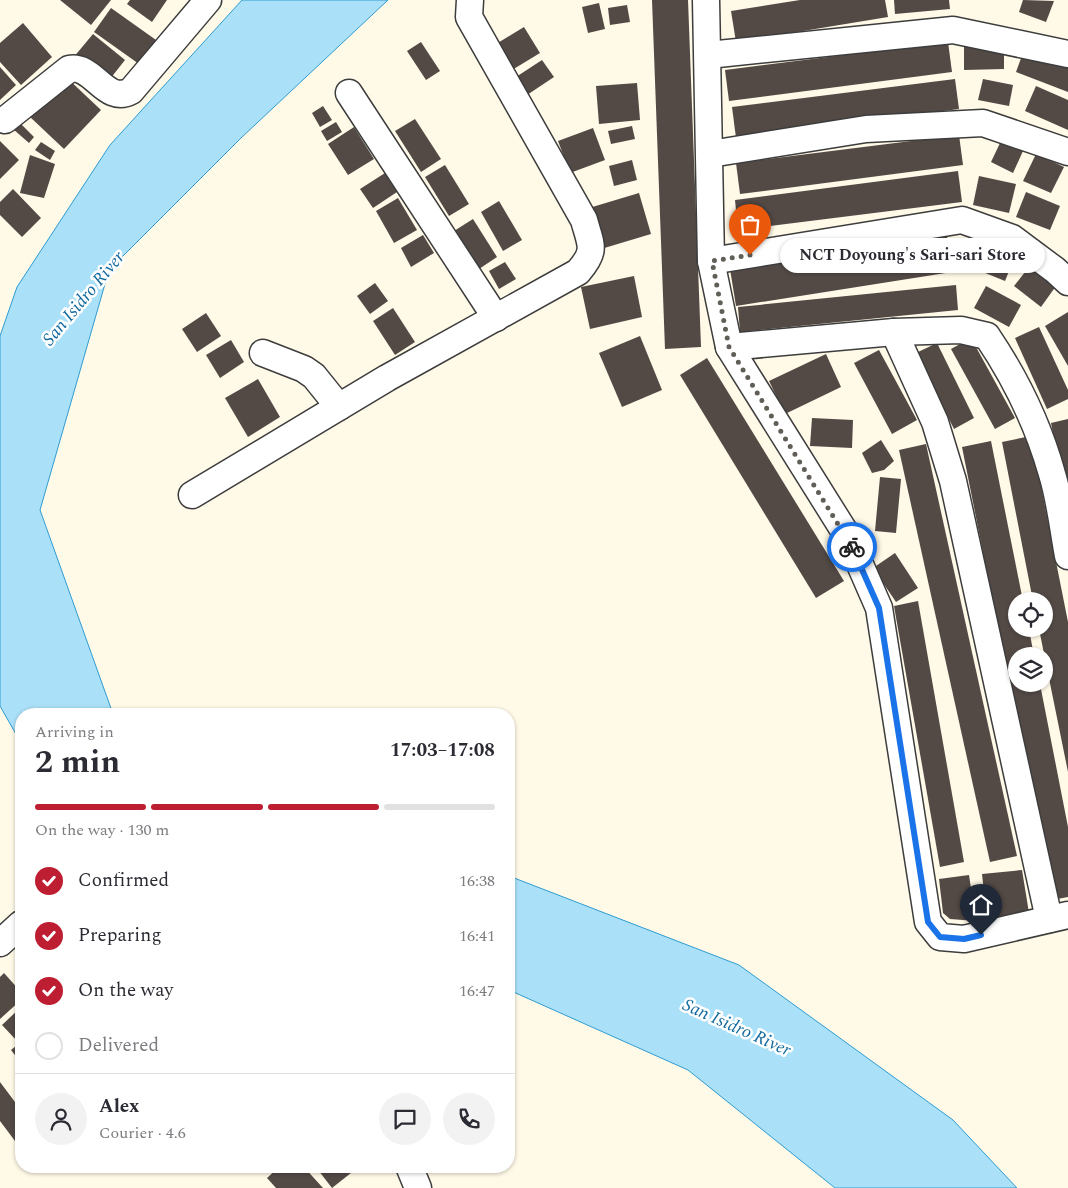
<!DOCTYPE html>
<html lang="en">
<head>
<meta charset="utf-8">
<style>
  body { margin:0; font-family:Spectral,serif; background:#f2f2f3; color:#2b2b33; height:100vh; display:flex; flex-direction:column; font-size:19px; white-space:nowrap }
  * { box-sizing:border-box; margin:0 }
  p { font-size:16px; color:#7c7c81 }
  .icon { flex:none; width:28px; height:28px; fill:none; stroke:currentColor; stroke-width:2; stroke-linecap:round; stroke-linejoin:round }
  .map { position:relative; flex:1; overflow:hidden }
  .sheet { position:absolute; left:15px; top:708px; width:500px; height:465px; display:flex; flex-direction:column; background:#fff; border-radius:20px; box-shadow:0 1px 4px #0004 }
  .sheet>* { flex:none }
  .buttons { position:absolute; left:1008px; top:592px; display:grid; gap:10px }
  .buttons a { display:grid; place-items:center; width:45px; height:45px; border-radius:50%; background:#fff; box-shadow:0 1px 4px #0004; font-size:25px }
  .pin { position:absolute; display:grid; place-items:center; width:42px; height:42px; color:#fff; margin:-51px -21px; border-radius:50% 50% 50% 0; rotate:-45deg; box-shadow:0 0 5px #0007 }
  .pin .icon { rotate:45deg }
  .courier { position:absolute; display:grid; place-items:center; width:50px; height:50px; margin:-25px; border:4px solid #1a73e8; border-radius:50%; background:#fff; color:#222; box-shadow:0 1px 6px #0007 }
  .bubble { position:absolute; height:35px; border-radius:18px; background:#fff; box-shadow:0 1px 4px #0004; font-size:16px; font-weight:700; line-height:35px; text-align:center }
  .head em { font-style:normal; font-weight:700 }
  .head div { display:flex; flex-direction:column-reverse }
  .head { display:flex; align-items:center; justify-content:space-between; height:85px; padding:0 20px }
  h1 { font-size:32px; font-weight:700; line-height:38px }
  .bar { display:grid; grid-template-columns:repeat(4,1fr); gap:8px 5px; align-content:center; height:60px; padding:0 20px }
  .bar i { height:6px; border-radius:4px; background:#e1e1e2 }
  .bar .current { background:#be1e31 }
  .bar p { grid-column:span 4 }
  .line { display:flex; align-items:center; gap:12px; padding:0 20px; border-top:1px solid #e1e1e2 }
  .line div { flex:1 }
  .round { display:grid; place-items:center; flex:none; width:52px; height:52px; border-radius:26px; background:#f2f2f3 }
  ol { padding:0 20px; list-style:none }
  li { display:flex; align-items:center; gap:15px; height:55px }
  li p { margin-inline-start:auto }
  li .icon { padding:5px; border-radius:50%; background:#be1e31; color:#fff; stroke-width:4 }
  li:last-child { color:#7c7c81 }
  li i { width:28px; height:28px; border:2px solid #e1e1e2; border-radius:50% }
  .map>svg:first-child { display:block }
</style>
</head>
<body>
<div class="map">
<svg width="1068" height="1188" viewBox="0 0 1068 1188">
  <rect width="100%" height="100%" fill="#fff9e7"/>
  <g fill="#aae0f8" stroke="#2f9cd2">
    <polygon points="242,0 388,0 241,138 109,270 40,510 113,714 21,714 21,743 0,706 0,336 17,287 110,145"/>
    <polygon points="509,876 739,965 953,1120 1017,1188 835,1188 688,1070 509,990"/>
  </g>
  <g fill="#534a46">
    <polygon points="60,0 111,0 91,25"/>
    <polygon points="130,0 167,0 152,22 127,4"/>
    <polygon points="652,0 688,0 701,347 665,349"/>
    <polygon points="800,0 885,0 888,17 736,42 731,11"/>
    <polygon points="894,0 949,0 950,9 895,14"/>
    <polygon points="1023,0 1054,1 1046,22 1019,12"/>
    <polygon points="599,3 605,29 588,33 582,7"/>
    <polygon points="627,5 630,22 610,25 608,8"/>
    <polygon points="111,8 156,40 139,64 94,32"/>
    <polygon points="23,23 52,57 21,85 0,62 0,43"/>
    <polygon points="524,27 540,53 512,70 496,44"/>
    <polygon points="93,34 125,60 106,84 73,58"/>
    <polygon points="421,42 440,71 426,80 407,51"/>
    <polygon points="948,42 952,72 729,101 725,70"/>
    <polygon points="964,46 1004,46 1004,69 964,70"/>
    <polygon points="1024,50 1068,67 1068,92 1016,72"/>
    <polygon points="542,60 554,77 527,95 516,77"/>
    <polygon points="0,67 16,85 0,100"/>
    <polygon points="66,77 101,110 64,149 29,116"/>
    <polygon points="955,79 959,109 736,138 732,107"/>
    <polygon points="983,79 1013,85 1009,106 978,100"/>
    <polygon points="637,83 640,120 599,124 596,86"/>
    <polygon points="1036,86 1068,100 1068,130 1025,111"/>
    <polygon points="323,106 332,120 320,127 312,113"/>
    <polygon points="415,119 441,159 421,172 395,131"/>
    <polygon points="19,122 34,137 29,143 13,129"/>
    <polygon points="336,122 342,132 327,141 321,131"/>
    <polygon points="632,126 635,139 611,144 608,131"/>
    <polygon points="354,127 374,159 348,175 328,144"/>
    <polygon points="593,128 605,160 570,173 558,141"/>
    <polygon points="959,135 963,165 740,194 736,163"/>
    <polygon points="0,141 19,160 0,179"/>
    <polygon points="1001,141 1023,151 1013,173 991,162"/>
    <polygon points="41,142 55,151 50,160 35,150"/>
    <polygon points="1036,154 1064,167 1051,193 1023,181"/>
    <polygon points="30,155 55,164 44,198 20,193"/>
    <polygon points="632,160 637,180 614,186 609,166"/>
    <polygon points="445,165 469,204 449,216 425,177"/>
    <polygon points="958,171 962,202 738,230 735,200"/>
    <polygon points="385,173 397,192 373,208 360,189"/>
    <polygon points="979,176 1016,184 1009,213 973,205"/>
    <polygon points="13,189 41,218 22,237 0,215 0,202"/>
    <polygon points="1026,192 1060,206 1050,230 1016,217"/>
    <polygon points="639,193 651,234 601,249 589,208"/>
    <polygon points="398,198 417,230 394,243 376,211"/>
    <polygon points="499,201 522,240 503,251 481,212"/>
    <polygon points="473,219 497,257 479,269 454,231"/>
    <polygon points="423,235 434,253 411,267 401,248"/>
    <polygon points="947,236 952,272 736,306 730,269"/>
    <polygon points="974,237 1016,254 1005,281 963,264"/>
    <polygon points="505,262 516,279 499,289 489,271"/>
    <polygon points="1029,267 1056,286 1041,307 1014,286"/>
    <polygon points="634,276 642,317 590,329 581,287"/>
    <polygon points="375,283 388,301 370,314 357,296"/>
    <polygon points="956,285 958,310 740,332 738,307"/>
    <polygon points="986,286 1021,305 1009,327 974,308"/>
    <polygon points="393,308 415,342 395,355 373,321"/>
    <polygon points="1068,312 1068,366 1045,326"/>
    <polygon points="206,313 221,336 197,352 182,329"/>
    <polygon points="1039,327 1068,390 1068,399 1047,409 1015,338"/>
    <polygon points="640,336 662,390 622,407 599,353"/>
    <polygon points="971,338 1015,418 995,429 951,349"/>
    <polygon points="231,340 244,362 220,378 206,355"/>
    <polygon points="937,343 974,418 954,429 916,353"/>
    <polygon points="879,350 917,420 892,434 854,363"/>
    <polygon points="826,354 841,387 785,414 769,381"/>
    <polygon points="707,358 844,581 816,598 680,375"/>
    <polygon points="258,379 280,417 248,437 225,398"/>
    <polygon points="812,418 853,420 852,448 810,446"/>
    <polygon points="1068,419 1068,503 1067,503 1051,423"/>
    <polygon points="1031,436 1068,622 1068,772 1039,629 1044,629 1044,601 1033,601 1002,442"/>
    <polygon points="881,440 894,461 884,470 872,473 862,453"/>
    <polygon points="991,441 1023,601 1016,601 1016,629 1029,629 1034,656 1016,656 1016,684 1040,684 1068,827 1068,897 1052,900 962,447"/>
    <polygon points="926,444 1017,856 990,862 899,450"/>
    <polygon points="880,477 901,479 896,533 875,531"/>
    <polygon points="895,553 918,588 896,602 873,568"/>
    <polygon points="918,601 964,862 940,867 894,606"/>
    <polygon points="1022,870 1029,913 987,920 982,874"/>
    <polygon points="969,875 976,921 950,919 943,913 939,879"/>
    <polygon points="4,973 21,992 21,1000 0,1019 0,977"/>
    <polygon points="21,1007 21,1037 17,1041 2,1025"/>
    <polygon points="21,1042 21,1063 11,1050"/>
    <polygon points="0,1082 21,1110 21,1149 0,1121"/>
    <polygon points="280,1166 303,1166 323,1188 276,1188 267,1178"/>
    <polygon points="315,1166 353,1166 356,1169 332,1188"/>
  </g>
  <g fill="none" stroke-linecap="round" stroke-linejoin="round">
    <defs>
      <g id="street">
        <polyline points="706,0 711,261 729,347 848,537 879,608 928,922 940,937 964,939 1068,915"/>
        <polyline points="708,55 953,30 1068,54"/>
        <polyline points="349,93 496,318"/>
        <path d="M5,120L69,69C94,64 105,105 131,91L208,0"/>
        <polyline points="710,154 866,129 983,123 1068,152"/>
        <polyline points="711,261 962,220 1012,238 1055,270 1068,282"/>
        <polyline points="894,332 935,422 953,481 1049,919"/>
        <path d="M729,347L894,332L961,330L987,336C1016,379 1038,424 1052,474C1060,500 1063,529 1068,556"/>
        <polyline points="263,353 304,369 314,376 339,407"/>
        <path d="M192,495L387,378L578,272C597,250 591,246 584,220L469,17L470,0"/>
        <polyline points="0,943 21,924"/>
        <polyline points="409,1166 418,1188"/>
      </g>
    </defs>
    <use href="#street" stroke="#3d3d3d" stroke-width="29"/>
    <use href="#street" stroke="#fff" stroke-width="26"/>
  </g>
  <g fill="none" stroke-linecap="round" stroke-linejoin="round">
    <polyline stroke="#605e57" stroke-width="5" stroke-dasharray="0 9" points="750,255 712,261 729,347 852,547"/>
    <polyline stroke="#1a73e8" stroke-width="6" points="852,547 879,608 928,922 940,937 964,939 981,935"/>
  </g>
  <g text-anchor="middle" stroke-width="5" stroke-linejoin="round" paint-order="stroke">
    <g font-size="18" font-style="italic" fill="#116a9f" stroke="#fff">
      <text transform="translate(83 298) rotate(-50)" y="6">San Isidro River</text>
      <text transform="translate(737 1027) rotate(24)" y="6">San Isidro River</text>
    </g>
  </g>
</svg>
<div class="buttons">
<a><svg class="icon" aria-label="locate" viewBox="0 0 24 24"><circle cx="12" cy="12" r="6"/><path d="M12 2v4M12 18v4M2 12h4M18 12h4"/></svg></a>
<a><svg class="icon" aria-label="layers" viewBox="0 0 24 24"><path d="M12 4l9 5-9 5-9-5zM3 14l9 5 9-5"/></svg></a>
</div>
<div class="pin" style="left:750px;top:255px;background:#ea580c"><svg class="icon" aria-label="bag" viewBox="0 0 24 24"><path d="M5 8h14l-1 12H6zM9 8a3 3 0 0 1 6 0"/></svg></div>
<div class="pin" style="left:981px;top:935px;background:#1f2937"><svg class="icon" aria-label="home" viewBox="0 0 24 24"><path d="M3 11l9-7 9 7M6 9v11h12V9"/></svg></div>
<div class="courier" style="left:852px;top:547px"><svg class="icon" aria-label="bike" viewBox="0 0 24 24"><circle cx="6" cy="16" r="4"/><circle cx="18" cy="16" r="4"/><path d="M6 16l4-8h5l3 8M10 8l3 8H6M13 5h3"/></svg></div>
<div class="bubble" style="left:780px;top:238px;width:265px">NCT Doyoung's Sari-sari Store</div>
<section class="sheet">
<div class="head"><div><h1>2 min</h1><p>Arriving in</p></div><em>17:03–17:08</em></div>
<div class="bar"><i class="current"></i><i class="current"></i><i class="current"></i><i></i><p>On the way · 130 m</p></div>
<ol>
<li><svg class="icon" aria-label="check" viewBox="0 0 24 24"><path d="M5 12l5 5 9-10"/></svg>Confirmed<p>16:38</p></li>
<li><svg class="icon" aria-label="check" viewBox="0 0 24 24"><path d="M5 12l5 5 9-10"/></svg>Preparing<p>16:41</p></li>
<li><svg class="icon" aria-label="check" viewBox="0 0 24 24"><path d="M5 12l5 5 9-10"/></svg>On the way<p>16:47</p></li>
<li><i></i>Delivered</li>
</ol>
<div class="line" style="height:90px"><a class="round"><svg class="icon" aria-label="person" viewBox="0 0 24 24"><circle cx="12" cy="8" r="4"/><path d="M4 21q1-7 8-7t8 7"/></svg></a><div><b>Alex</b><p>Courier · 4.6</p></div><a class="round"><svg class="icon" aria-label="chat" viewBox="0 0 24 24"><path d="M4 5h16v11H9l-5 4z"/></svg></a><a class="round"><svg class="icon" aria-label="phone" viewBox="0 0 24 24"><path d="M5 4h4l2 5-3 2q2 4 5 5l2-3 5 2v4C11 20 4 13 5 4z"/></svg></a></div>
</section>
</div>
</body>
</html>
